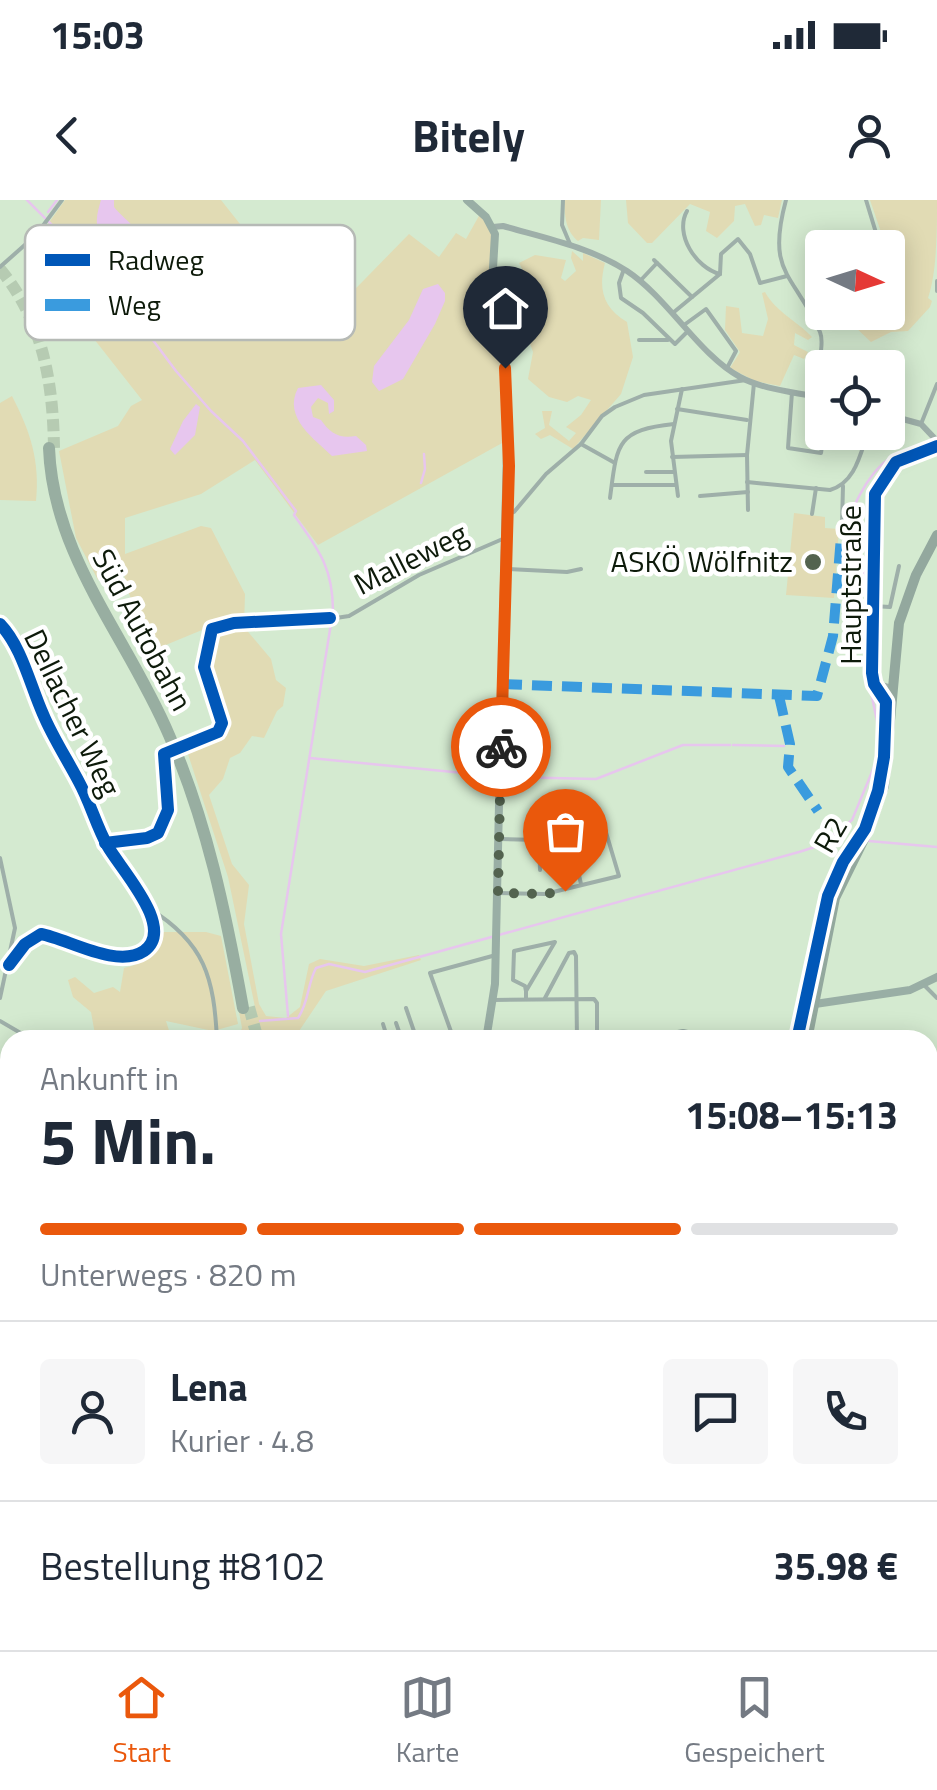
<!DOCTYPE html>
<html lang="de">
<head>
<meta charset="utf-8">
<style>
  body { margin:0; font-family:"Titillium Web",sans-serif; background:#f6f6f7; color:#1f2937; height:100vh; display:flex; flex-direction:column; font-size:38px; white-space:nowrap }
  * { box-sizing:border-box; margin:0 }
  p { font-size:32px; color:#747a83 }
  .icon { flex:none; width:55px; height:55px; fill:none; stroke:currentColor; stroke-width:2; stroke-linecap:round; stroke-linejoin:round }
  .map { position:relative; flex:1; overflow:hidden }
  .drawer { position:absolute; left:0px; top:830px; width:938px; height:620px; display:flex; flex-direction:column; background:#fff; border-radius:30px 30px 0 0; box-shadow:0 5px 25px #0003 }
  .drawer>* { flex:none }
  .needle { width:65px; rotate:94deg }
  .controls { position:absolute; left:805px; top:30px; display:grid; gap:20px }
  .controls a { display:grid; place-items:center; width:100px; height:100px; border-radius:10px; background:#fff; box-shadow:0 5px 25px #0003; font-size:50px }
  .pin { position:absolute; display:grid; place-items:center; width:85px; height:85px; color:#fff; margin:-102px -42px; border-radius:50% 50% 50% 0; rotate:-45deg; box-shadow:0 0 10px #0007 }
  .pin .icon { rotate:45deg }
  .courier { position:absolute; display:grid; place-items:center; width:100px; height:100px; margin:-50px; border:8px solid #ea580c; border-radius:50%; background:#fff; color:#222; box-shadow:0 2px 12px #0007 }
  .headline em { font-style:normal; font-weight:700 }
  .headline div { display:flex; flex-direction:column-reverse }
  .headline { display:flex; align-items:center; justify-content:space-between; height:170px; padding:0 40px }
  h1 { font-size:65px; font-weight:700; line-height:75px }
  .bar { display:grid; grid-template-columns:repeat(4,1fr); gap:15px 10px; align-content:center; height:120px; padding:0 40px }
  .bar i { height:12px; border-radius:8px; background:#e0e1e3 }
  .bar .current { background:#ea580c }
  .bar p { grid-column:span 4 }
  .line { display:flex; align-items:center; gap:25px; padding:0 40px; border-top:2px solid #e0e1e3 }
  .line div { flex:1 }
  .round { display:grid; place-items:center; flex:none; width:105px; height:105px; border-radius:10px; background:#f6f6f7 }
  .status { display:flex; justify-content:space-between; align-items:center; height:70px; padding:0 50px; background:#fff; direction:ltr }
  .status svg { height:28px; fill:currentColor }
  header { display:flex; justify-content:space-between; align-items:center; height:130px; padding:0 40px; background:#fff; font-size:45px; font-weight:700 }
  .tabs { display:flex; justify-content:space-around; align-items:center; height:140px; border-top:2px solid #e0e1e3; background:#fff; font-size:28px; color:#747a83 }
  .tabs a { display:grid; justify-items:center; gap:5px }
  .tabs .current { color:#ea580c }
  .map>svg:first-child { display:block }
</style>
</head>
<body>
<div class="status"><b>15:03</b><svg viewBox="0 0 49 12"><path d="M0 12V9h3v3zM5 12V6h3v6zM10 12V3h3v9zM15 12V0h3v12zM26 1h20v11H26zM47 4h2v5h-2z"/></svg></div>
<header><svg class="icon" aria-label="back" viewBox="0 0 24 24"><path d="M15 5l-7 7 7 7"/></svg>Bitely<svg class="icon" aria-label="person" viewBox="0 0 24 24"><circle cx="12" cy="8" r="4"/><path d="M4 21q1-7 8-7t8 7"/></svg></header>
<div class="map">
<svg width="937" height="1450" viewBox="0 0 937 1450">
  <rect width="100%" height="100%" fill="#d4ead0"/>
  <g fill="#e1dbb4">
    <path d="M65,0H221L320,125L409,34L439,57L456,33L466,39L480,14L488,23L493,39L490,75L498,122L504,242L318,345L255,260L201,294L125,318V354L201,326L211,328L245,394L244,427L271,459L276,480L286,488L283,506L277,511L264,538L252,536L240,553L230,558L223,579L209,595L232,664L249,685L244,724L259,804L266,816L286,818L300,807L309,764L320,759L364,766L419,755L421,760L326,791L293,840H237L242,828L239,812L255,807L228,677L187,551L221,527C211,515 201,506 209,491L202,463L205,434L202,430L156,449C145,422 123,395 124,367L98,380L76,338L59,251L118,226L131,206L142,200L39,69L40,35Z"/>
    <path d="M564,0H601L599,40L583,38L578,41C565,30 565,16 564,0Z"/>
    <polygon points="626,0 782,0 778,18 764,15 761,25 755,26 745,4 735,6 734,21 717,38 706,31 710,12 690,4 652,43 647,43 628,23"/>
    <path d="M870,0H937C937,30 937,72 928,98L932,101L930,107L908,131L891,132L871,142L852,124L815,110L822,74V112H888V48L876,47L883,38Z"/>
    <path d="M572,51L583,61V53L605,63C598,89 603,108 627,122L633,157L621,194L573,249L550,235L541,239L535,234L545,228L542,211H552L549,225L569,241L576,233L566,227L581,215L591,200L578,196L567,202L549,197L528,179L533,152L526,132L537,126L544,89L527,78L519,63L535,55L566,60L561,78L565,81L576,71L571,58Z"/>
    <path d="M765,92C776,112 797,121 812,137L808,140L795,133L794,145L808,152L804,159L794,155L780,186L755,181L730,168L740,152L725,130L726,106L739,108L742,133L763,136L768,119L762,93Z"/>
    <path d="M12,196C30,231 40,260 36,301L0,300V203Z"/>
    <polygon points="794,313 825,317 825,328 839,329 834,398 786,395"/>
    <polygon points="163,732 206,732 221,736 238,824 213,831 166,821 172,840 96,840 91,812 73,797 68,780 75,777 94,793 113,787 120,792 124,768 135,765 139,754 146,752"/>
    <polygon points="937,882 937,998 933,991 928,991 928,886"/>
  </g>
  <g fill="#e7c6ee">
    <path d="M101,0H114V7C121,16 131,22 137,32C150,51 166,88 152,109L145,107L140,69C123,67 100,42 97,24C96,16 99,7 101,0Z"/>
    <polygon points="438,84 445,93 445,101 435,124 403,179 379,191 372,182 374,166 409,120 423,89"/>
    <path d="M321,185L334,200V211L329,214L328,203L318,198L311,207L313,217L321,220C330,233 339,239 356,236L366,245L367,251L332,256C316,240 282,218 298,188Z"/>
    <polygon points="196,204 200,207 195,235 175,255 170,249 183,221"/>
  </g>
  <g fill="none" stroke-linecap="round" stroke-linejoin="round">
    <g stroke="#e7c6ee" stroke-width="2.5">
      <path d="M27,0L111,84L176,171L211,211L243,241L296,311L294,315C318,349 333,367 333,411L281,734L288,816"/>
      <polyline points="48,12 57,0"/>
      <polyline points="421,283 425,269 424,254"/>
      <polyline points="733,545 784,546"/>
      <polyline points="310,558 494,576"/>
      <polyline points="506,577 596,579 683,545 730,545"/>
      <polyline points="869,641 937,647"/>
      <path d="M260,821L298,818C309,802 307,785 316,768L329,764L365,772L799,652L821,645L852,620L879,555L880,535L866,469L859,391L866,367C861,357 852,350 849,340C841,320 871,269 889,259C903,251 920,251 933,242"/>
      <polyline points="241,840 244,831"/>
      <polyline points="0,1175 10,1172"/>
      <polyline points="0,1274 10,1258"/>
    </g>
    <g stroke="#b6cbb2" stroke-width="12" stroke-dasharray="12 6" stroke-linecap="butt">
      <path d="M0,69C43,121 53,182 54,248"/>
      <polyline points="249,807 258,840"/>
    </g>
    <g stroke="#9eafa9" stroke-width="4">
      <polyline points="563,0 562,25 570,44"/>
      <path d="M786,0C766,74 793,72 820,132C825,144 817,158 822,170"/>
      <polyline points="866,0 877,36"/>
      <path d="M687,11C674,34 696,68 720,74"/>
      <polyline points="654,60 692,97"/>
      <polyline points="0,67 36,35 62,0"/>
      <polyline points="624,69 619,83 621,98 643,113 675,144 688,131"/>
      <polyline points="720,74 721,54 738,39 750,54 760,83 787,76"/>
      <polyline points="640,81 657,63"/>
      <polyline points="937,81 937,91"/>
      <polyline points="674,112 720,74"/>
      <polyline points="684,125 706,109 736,151 727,168"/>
      <polyline points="639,140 668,140"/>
      <polyline points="792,192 788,248 821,253 824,232"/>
      <polyline points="677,209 747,220"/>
      <polyline points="921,224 937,184"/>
      <polyline points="581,244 615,263"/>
      <polyline points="672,257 747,255"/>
      <polyline points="646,272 674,272"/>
      <path d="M747,282L830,290C855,283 860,255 868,232"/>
      <polyline points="612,285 676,285"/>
      <polyline points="678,296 671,241 682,189"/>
      <polyline points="700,296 748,292"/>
      <path d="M610,298C617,244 616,230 674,224"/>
      <polyline points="748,310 747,255 754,183"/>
      <polyline points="812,314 816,288"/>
      <polyline points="506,315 514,312 546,274 581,244 602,216 615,207 644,195 746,180"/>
      <polyline points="842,324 843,286"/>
      <polyline points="506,369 567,372 581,369"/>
      <polyline points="873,406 890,407 899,366"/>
      <polyline points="336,418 349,416 419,375 505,338"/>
      <path d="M0,424C22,447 30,485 43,514C53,538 67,559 79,582C90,602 96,625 107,645C120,669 177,728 144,751C117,769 68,739 41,734L25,744L9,765"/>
      <polyline points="188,544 218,532 222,523 204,467 212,429 234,423 330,418"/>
      <polyline points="570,635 581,684"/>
      <polyline points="539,640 540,670"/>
      <path d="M105,643C120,641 140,642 153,636C181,623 162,577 164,554L168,552"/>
      <polyline points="0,658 15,728 0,798"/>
      <polyline points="497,693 545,694 619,676 605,629 539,640 499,639"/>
      <path d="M150,709C205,743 214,778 217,840"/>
      <polyline points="924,785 937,798"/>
      <polyline points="545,798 569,753 574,752 576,756 577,840"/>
      <polyline points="526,799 526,791 555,742 514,751 513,780 525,786 526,791"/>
      <polyline points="493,800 594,799 597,803 597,840"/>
      <polyline points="406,808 417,840"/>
      <polyline points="0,821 24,835"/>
      <polyline points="396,823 402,840"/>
      <polyline points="383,824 388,840"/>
      <polyline points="454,840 430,773 496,755"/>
      <polyline points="0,980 6,982 10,993"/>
      <polyline points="928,1007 937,1006"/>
      <polyline points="928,1078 937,1078"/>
      <polyline points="928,1105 937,1105"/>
      <polyline points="0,1113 10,1114"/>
      <polyline points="928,1130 937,1129"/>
      <polyline points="928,1174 937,1174"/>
      <polyline points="928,1194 937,1194"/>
      <polyline points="928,1325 937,1326"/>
      <polyline points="278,1440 293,1450"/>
      <polyline points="297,1440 309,1450"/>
      <polyline points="0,1446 12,1450"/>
      <polyline points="527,1450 528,1440"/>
    </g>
    <g stroke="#9eafa9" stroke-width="6">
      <path d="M493,27L503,26C545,38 590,47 627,71C668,98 699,155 740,177C764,190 796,192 822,198"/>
      <polyline points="888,215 921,224 937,241"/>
      <polyline points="892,488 879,484 874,473 872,369 875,294 896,262 937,246"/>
      <polyline points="191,1450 223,1440"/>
      <polyline points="883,1450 884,1440"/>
    </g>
    <g stroke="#99aea5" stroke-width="8">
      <polyline points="467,0 486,17 495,34 493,68 502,122 508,202 495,784 486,840"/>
      <polyline points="815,804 910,790 937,777"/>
      <polyline points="538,840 574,840"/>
      <polyline points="648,840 683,833 713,840"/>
    </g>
    <g stroke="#93a89e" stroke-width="10">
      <polyline points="807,840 835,698 870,627 884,586 899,423 916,375 937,335"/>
      <polyline points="0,1140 10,1142"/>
    </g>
    <g stroke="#98aea1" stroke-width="12">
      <path d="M49,248C53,357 128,438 169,535C207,622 226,714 243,808"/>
      <polyline points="377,1440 386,1450"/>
      <polyline points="422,1450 434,1440"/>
      <polyline points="494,1450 502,1440"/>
    </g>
    <polyline stroke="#9eafa9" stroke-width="4" points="168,552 188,544"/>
    <polyline stroke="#96aba0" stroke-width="11" points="444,1440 447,1443"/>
    <g stroke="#3a9bde" stroke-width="10" stroke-dasharray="20 10" stroke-linecap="butt">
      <polyline points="502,484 817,496 833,436 842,324"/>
      <polyline points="779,496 790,544 788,567 818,611"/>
      <polyline points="757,1440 766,1450"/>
    </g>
    <defs>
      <g id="cycleway">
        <path d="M0,424C22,447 30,485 43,514C53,538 67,559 79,582C90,602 96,625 107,645C120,669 177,728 144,751C117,769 68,739 41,734L25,744L9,765"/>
        <polyline points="105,643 147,638 158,633 168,610 164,554 218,532 222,523 204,467 212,429 234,423 330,418"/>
        <polyline points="797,840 828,696 843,662 865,629 878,591 884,557 886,502 874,484 872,473 875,294 896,262 937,246"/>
      </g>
    </defs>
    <use href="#cycleway" stroke="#fff" stroke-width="19"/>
    <use href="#cycleway" stroke="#0057b8" stroke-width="12"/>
  </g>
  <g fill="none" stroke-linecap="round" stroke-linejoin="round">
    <polyline stroke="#53634f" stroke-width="10" stroke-dasharray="0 18" points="501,547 498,693 545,694 565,691"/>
    <polyline stroke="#ea580c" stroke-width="12" points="501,547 509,266 505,168"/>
  </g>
  <circle fill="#53634f" stroke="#fff" stroke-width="4" cx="813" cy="362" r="10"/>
  <g text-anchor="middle" stroke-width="9" stroke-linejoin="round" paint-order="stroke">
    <g font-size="30" fill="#0d1a0a" stroke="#fff">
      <text transform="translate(411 359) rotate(-27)" y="10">Malleweg</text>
      <text transform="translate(851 385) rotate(-90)" y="10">Hauptstraße</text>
      <text transform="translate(142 430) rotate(62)" y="10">Süd Autobahn</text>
      <text transform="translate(72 513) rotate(64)" y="10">Dellacher Weg</text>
      <text transform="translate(831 635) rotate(-60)" y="10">R2</text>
    </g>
    <g font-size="30" fill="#0d1a0a" stroke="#fff" text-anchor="end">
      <text x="793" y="372">ASKÖ Wölfnitz</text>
    </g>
  </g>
  <rect x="25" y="25" width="330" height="115" rx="15" fill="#fff" stroke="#b6bab6" stroke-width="2.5"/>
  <rect x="45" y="54" width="45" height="12" fill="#0057b8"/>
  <rect x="45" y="99" width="45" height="12" fill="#3a9bde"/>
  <g font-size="28" fill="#0d1a0a">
    <text x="108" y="70">Radweg</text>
    <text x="108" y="115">Weg</text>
  </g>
</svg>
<div class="controls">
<a><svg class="needle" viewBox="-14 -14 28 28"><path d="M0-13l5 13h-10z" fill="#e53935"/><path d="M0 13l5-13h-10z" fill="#747a83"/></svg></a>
<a><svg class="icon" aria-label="locate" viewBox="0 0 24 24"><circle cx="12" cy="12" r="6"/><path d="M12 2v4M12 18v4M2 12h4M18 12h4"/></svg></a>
</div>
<div class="pin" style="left:565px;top:691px;background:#ea580c"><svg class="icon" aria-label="bag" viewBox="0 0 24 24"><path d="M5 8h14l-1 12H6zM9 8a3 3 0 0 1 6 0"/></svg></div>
<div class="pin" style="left:505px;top:168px;background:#1f2937"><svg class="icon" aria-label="home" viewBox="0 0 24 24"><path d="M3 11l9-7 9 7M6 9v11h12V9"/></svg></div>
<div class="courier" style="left:501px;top:547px"><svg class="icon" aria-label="bike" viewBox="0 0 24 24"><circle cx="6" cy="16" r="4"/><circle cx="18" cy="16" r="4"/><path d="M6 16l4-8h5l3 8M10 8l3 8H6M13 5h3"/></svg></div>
<section class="drawer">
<div class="headline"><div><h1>5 Min.</h1><p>Ankunft in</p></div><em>15:08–15:13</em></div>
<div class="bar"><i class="current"></i><i class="current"></i><i class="current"></i><i></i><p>Unterwegs · 820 m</p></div>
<div class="line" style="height:180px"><a class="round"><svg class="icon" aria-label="person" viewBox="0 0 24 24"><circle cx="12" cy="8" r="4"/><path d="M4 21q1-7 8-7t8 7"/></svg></a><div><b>Lena</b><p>Kurier · 4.8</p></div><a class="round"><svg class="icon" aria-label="chat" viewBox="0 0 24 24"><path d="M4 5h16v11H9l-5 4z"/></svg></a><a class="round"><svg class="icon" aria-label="phone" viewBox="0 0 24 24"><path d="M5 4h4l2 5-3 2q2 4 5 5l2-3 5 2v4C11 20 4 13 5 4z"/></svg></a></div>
<div class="line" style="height:130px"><div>Bestellung #8102</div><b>35.98 €</b></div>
</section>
</div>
<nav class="tabs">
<a class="current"><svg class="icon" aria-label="home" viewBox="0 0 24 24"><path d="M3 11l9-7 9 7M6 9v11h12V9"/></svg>Start</a>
<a><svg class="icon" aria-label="map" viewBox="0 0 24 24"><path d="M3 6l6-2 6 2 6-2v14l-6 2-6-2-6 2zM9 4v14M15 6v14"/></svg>Karte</a>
<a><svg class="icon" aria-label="saved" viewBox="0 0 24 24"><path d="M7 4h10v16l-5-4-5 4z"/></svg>Gespeichert</a>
</nav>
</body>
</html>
